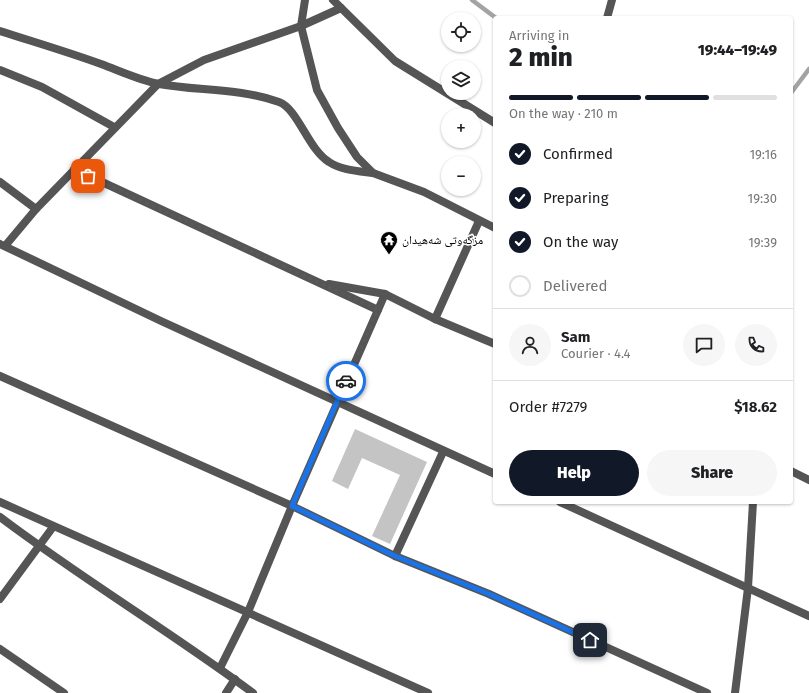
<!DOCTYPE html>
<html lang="en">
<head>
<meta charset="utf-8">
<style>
  body { margin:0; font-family:"Fira Sans","Noto Naskh Arabic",sans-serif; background:#f6f6f6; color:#202124; height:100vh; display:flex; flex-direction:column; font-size:15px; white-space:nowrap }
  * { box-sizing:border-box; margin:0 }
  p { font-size:13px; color:#757577 }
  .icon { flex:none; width:22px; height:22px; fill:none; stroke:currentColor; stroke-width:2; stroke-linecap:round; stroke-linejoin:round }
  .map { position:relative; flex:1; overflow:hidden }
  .drawer { position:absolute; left:493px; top:16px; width:300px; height:488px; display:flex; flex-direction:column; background:#fff; border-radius:4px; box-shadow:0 1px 3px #0004 }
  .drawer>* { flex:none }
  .tools { position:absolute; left:441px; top:12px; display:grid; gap:8px }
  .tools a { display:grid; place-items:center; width:40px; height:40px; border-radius:50%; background:#fff; box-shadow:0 1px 3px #0004; font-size:20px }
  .pin { position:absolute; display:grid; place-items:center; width:34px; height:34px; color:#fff; margin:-17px; border-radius:8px; box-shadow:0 2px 6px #0006 }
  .courier { position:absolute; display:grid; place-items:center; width:40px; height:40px; margin:-20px; border:3px solid #1a73e8; border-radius:50%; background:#fff; color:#222; box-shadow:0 1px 5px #0007 }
  .summary em { font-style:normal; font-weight:800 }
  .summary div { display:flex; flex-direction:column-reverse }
  .summary { display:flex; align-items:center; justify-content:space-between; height:68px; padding:0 16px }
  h1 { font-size:26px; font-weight:800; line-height:30px }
  .bar { display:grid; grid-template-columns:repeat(4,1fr); gap:6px 4px; align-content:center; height:48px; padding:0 16px }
  .bar i { height:5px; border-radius:3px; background:#e0e0e0 }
  .bar .current { background:#111827 }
  .bar p { grid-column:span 4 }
  .line { display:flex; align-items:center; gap:10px; padding:0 16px; border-top:1px solid #e0e0e0 }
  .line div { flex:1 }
  .round { display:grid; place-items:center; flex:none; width:42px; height:42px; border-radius:21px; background:#f6f6f6 }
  ol { padding:0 16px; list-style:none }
  li { display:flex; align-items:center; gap:12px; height:44px }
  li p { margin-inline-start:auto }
  li .icon { padding:4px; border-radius:50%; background:#111827; color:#fff; stroke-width:4 }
  li:last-child { color:#757577 }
  li i { width:22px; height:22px; border:2px solid #e0e0e0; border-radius:50% }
  .action { display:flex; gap:8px; margin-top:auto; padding:8px 16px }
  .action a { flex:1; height:46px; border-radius:24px; background:#111827; color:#fff; font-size:16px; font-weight:800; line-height:46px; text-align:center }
  .action a+a { background:#f6f6f6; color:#202124 }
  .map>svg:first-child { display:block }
</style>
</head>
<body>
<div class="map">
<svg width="809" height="693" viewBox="0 0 809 693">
  <rect width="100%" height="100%" fill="#fff"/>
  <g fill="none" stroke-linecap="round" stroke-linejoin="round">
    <g stroke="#a3a3a3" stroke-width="4.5">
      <polyline points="472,0 496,18"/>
      <polyline points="791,93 809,69"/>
    </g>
  </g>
  <polygon fill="#c4c4c4" points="355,429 427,462 390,544 372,536 400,475 362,458 348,489 332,481"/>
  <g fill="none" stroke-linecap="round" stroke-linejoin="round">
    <g stroke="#555" stroke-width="8">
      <polyline points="305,0 301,26 317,90 338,128 357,157 373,173 424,192 495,228"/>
      <polyline points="333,0 395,61 495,123"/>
      <polyline points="607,18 612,0"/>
      <path d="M0,31C34,42 68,52 101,64C120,71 139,80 159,84C198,91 240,88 279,102C298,109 308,149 329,162C341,170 358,171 373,173"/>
      <polyline points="0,70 42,87 114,127"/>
      <polyline points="74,169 378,310"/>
      <polyline points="0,182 36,209"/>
      <polyline points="0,244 161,321 495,474"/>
      <polyline points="5,246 36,209 158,84 204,60 301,26 341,8"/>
      <polyline points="329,284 385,294 435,319 495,344"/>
      <polyline points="435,319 479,221"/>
      <polyline points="0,376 292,506 395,556 489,594 707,693"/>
      <polyline points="791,471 809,480"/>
      <polyline points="0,502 428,693"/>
      <polyline points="560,502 809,616"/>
      <path d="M0,517C82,579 171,632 253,693"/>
      <polyline points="395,556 443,452"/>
      <polyline points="0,599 53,527"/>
      <polyline points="0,649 64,693"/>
      <polyline points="220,668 248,612 292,506 385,294"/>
      <polyline points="226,693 235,679"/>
      <polyline points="735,693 748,588 753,502"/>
    </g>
  </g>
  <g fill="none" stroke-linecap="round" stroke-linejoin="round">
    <polyline stroke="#595959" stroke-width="4" stroke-dasharray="0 7.2" points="88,176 378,310 346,381"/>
    <polyline stroke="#1a73e8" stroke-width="5" points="346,381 292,506 395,556 489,594 590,640"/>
  </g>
  <defs>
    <symbol id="temple-pin" viewBox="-11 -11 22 30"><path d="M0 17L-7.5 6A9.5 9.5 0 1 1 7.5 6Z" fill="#000" stroke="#fff"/><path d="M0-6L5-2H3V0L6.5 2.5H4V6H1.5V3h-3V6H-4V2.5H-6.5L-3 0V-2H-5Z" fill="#fff"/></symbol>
  </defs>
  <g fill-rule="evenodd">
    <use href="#temple-pin" x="379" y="230" width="20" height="27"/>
  </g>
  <g text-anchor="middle" stroke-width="3" stroke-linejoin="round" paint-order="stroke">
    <g font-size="12" fill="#000" stroke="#fff" text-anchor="start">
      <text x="402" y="244">مزگەوتی شەهیدان</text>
    </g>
  </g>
</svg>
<div class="tools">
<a><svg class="icon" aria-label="locate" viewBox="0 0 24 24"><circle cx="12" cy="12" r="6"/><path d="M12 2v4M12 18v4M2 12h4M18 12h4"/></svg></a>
<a><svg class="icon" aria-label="layers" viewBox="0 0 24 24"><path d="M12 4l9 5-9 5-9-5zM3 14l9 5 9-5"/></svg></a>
<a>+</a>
<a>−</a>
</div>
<div class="pin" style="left:88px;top:176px;background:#ea580c"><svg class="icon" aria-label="bag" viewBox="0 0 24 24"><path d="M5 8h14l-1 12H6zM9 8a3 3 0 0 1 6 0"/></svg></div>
<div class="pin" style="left:590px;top:640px;background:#1f2937"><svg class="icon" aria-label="home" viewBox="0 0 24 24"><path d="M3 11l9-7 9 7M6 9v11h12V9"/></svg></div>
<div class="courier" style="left:346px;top:381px"><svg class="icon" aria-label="car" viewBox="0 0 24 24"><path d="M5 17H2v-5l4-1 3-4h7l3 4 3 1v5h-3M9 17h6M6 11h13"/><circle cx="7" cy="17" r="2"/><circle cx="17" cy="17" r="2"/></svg></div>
<section class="drawer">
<div class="summary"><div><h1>2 min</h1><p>Arriving in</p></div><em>19:44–19:49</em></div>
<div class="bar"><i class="current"></i><i class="current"></i><i class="current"></i><i></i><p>On the way · 210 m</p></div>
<ol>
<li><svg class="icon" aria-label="check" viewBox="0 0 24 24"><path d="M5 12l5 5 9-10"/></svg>Confirmed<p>19:16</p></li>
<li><svg class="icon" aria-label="check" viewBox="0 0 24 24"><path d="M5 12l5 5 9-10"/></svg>Preparing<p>19:30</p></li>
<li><svg class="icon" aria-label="check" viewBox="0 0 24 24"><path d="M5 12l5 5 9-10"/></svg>On the way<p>19:39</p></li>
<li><i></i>Delivered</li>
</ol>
<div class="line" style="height:72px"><a class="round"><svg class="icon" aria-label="person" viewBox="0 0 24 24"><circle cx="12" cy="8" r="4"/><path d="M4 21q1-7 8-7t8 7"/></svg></a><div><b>Sam</b><p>Courier · 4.4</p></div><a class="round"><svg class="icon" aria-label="chat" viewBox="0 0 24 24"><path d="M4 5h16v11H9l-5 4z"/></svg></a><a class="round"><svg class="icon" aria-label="phone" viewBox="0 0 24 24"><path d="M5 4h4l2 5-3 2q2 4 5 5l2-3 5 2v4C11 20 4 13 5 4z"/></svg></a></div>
<div class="line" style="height:52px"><div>Order #7279</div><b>$18.62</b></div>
<div class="action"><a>Help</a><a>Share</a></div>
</section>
</div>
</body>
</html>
